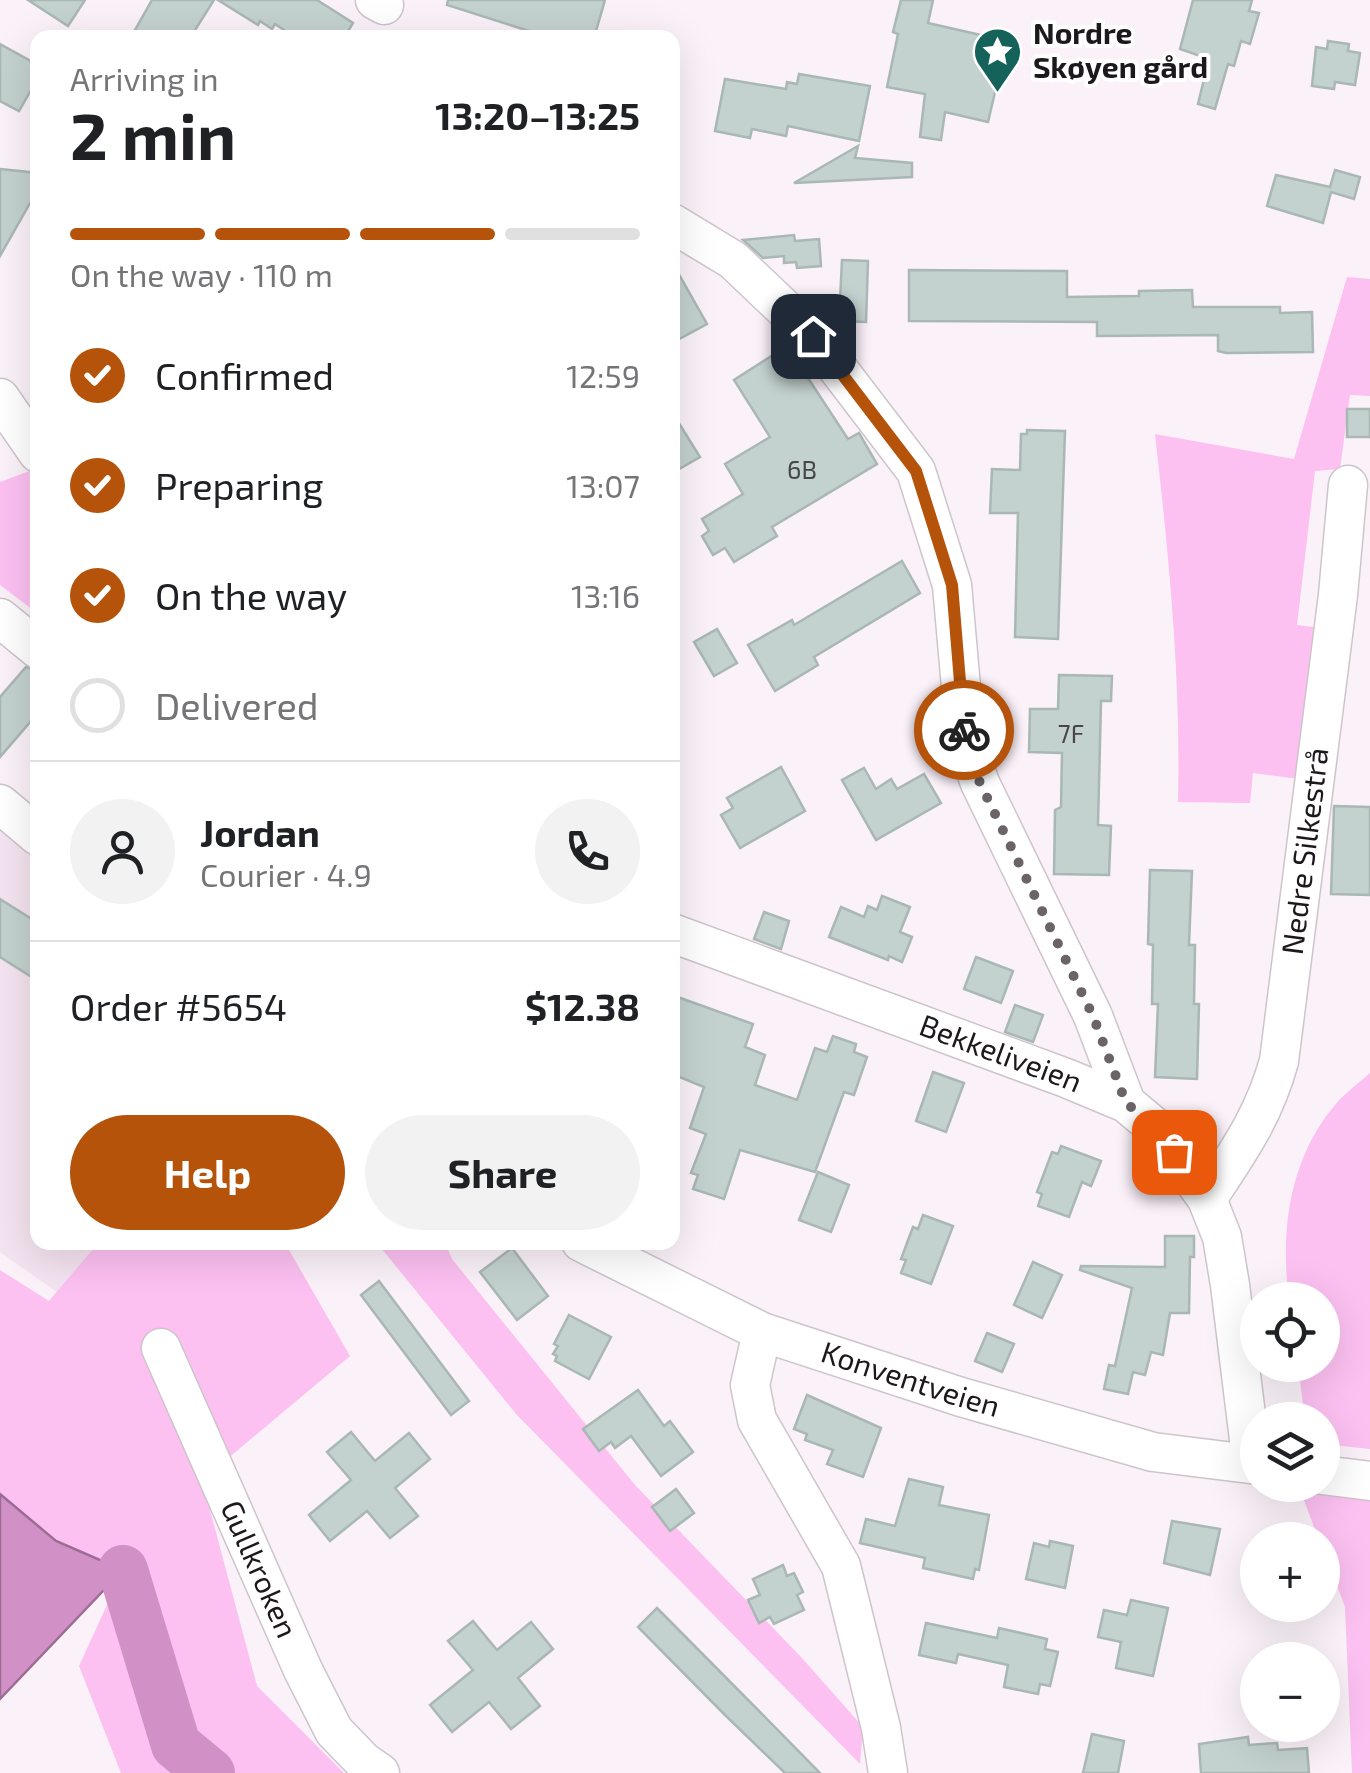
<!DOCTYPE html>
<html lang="en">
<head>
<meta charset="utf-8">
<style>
  body { margin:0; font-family:"Exo 2",sans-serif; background:#f2f2f2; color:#202124; height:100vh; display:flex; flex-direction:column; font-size:38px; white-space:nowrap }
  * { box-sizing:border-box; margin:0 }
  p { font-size:32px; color:#757577 }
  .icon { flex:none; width:55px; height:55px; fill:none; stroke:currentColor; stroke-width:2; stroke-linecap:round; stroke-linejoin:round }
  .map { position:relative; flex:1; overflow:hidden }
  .drawer { position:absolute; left:30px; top:30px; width:650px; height:1220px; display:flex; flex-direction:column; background:#fff; border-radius:20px; box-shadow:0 10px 40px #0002 }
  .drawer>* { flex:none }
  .buttons { position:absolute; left:1240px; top:1282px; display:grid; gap:20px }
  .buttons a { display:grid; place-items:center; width:100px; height:100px; border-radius:50%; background:#fff; box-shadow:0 10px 40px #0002; font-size:50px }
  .pin { position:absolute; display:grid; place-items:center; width:85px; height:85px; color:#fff; margin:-42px; border-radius:20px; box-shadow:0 5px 15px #0006 }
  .courier { position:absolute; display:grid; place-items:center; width:100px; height:100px; margin:-50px; border:8px solid #b45309; border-radius:50%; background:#fff; color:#222; box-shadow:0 2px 12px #0007 }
  .summary em { font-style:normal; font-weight:700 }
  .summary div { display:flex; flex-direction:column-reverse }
  .summary { display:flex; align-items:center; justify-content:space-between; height:170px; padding:0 40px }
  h1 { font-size:65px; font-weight:700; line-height:75px }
  .bar { display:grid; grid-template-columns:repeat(4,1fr); gap:15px 10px; align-content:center; height:120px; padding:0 40px }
  .bar i { height:12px; border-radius:8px; background:#e0e0e0 }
  .bar .selected { background:#b45309 }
  .bar p { grid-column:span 4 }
  .line { display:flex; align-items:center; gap:25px; padding:0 40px; border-top:2px solid #e0e0e0 }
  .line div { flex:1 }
  .round { display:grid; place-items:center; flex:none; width:105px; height:105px; border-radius:52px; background:#f2f2f2 }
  ol { padding:0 40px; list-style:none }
  li { display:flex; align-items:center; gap:30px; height:110px }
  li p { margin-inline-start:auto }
  li .icon { padding:10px; border-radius:50%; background:#b45309; color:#fff; stroke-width:4 }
  li:last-child { color:#757577 }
  li i { width:55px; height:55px; border:5px solid #e0e0e0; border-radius:50% }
  .cta { display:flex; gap:20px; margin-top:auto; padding:20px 40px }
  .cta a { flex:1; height:115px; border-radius:60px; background:#b45309; color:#fff; font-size:40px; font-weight:700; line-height:115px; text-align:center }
  .cta a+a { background:#f2f2f2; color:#202124 }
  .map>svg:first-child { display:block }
</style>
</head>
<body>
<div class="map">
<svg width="1370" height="1773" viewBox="0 0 1370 1773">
  <rect width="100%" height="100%" fill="#fbf1f9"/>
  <polygon fill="#f4e3f0" points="0,822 37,855 38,1242 98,1243 57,1292 0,1252"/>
  <g fill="#fcc0f1">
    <path d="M1347,277L1370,279V396L1350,395L1340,469L1315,471L1297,625L1321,628L1299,779L1253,773L1250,803L1178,802C1181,678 1169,557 1155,434L1294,459Z"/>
    <polygon points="32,470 38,476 37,613 0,585 0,482"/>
    <path d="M1370,1073V1449L1323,1444L1322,1420H1305L1298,1365H1322V1300H1289C1280,1232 1289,1159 1335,1105C1345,1093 1359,1083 1370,1073Z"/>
    <polygon points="98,1243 285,1243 350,1356 202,1480 257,1686 344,1773 121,1773 79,1666 123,1570 56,1541 0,1494 0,1270 49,1301"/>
    <polygon points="377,1243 445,1243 452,1259 635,1485 801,1657 863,1727 860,1764 517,1415"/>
    <polygon points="1300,1490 1370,1499 1370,1773 1352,1773 1345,1607 1323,1548 1322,1540 1319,1540"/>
  </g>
  <polygon fill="#d191c6" stroke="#9b6d93" stroke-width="2.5" points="0,1494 56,1541 123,1570 0,1699"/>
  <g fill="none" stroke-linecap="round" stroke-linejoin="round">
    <polyline stroke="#d191c6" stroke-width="50" points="123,1570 176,1745 210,1773"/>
  </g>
  <g fill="#c3d1cf" stroke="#a9b7b5" stroke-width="2.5">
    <polygon points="28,0 85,0 68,26"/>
    <polygon points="152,0 214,0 190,38 147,38 135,30"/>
    <polygon points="218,0 317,0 353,23 344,38 296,38 275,24 272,29 260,21 258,25"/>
    <polygon points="448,0 605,0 594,38 551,38 447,5"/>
    <polygon points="901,0 933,0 928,23 1007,41 988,122 945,112 941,140 920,137 925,94 887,87 898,34 893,32"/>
    <polygon points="1193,0 1252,0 1249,11 1259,13 1250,44 1241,41 1234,66 1228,64 1215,109 1198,104 1209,59 1180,49"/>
    <polygon points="1328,41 1349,44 1348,51 1360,53 1355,85 1335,82 1334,89 1312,86 1316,47 1327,49"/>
    <polygon points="0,44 38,65 38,78 19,111 0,101"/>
    <polygon points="799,74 870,86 859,141 788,126 786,136 752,129 750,138 715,131 725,79 786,89 787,82 797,84"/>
    <polygon points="858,146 855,158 912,163 912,177 794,183"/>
    <polygon points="0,169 38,173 38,189 0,256"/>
    <polygon points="1335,170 1360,177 1354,199 1331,192 1323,223 1267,206 1276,175 1330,187"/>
    <polygon points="794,235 795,241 819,239 821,266 797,268 796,262 784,263 784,256 763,258 743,240"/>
    <polygon points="842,260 868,261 866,322 839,321"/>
    <polygon points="672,262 707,324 672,343"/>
    <polygon points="909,270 1067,271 1067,297 1139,296 1139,291 1192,290 1193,307 1280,307 1280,313 1312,312 1313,352 1226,353 1218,351 1218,335 1097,336 1097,322 909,321"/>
    <polygon points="787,346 848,439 859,433 877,464 772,527 777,536 734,562 725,548 713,555 702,536 709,531 702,519 743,494 725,464 770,437 734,380"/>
    <rect x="1347" y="409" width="23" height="28"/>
    <polygon points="672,412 700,457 672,473"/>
    <polygon points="1027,430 1065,431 1058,639 1015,637 1018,513 990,513 992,469 1020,470 1021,434 1027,434"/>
    <polygon points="902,561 920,593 814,657 818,665 775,691 748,645 792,620 794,625"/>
    <polygon points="717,629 737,663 714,676 694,642"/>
    <polygon points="26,667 38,671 38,713 0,757 0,697"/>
    <polygon points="1059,675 1112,676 1111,701 1101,701 1098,825 1111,826 1109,875 1054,874 1055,810 1061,807 1062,753 1029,752 1030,709 1058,709"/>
    <polygon points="781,767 805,811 740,848 721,815 733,808 727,798"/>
    <polygon points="864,768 876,789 891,779 897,789 924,774 941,803 876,840 842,780"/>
    <polygon points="1334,806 1370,807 1370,895 1331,894"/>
    <polygon points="1150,870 1192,871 1189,945 1195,945 1194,1004 1199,1004 1197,1079 1155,1077 1158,1004 1152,1004 1153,945 1148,944"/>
    <polygon points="882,896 910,907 900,932 912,937 902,962 889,956 888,960 829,937 841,907 864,917 868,906 877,910"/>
    <polygon points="0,899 38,923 38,981 0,957"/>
    <polygon points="764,912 789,921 781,949 754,939"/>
    <polygon points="976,957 1013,971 1001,1003 964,989"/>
    <polygon points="672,995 753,1024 745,1047 765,1055 755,1085 797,1100 815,1048 827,1052 833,1036 856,1044 854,1052 867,1057 854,1095 844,1092 815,1172 740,1150 724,1199 693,1189 698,1175 691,1173 706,1134 690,1128 704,1087 672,1074"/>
    <polygon points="1015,1005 1043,1015 1033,1042 1005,1032"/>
    <polygon points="933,1072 964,1083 946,1132 916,1121"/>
    <polygon points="1061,1146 1101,1161 1091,1186 1082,1182 1069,1217 1038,1206 1042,1194 1037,1192 1052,1152 1058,1154"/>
    <polygon points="818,1172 849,1185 831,1232 799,1220"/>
    <polygon points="923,1215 953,1226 931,1284 901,1273 906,1260 901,1259 913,1227 918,1229"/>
    <polygon points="1165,1236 1194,1236 1194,1257 1190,1257 1189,1313 1170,1313 1163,1355 1151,1352 1145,1375 1133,1372 1128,1394 1104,1389 1109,1365 1115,1366 1132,1288 1080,1270 1081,1266 1165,1267"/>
    <polygon points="512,1248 548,1296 517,1320 480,1272"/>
    <polygon points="1033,1262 1062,1275 1042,1318 1014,1305"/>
    <polygon points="379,1281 469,1401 451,1415 361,1295"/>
    <polygon points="569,1315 611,1337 589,1379 555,1361 557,1356 553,1354 558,1346 554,1344"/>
    <polygon points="987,1333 1014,1344 1002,1372 975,1361"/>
    <polygon points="638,1390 664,1426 670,1421 693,1452 661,1476 631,1436 615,1448 611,1442 599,1451 583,1429"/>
    <polygon points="807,1395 881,1428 863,1477 827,1464 833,1450 805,1440 807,1434 794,1429"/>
    <polygon points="351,1432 375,1461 409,1433 430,1459 395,1488 418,1516 390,1538 367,1511 330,1541 309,1515 351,1480 327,1452"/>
    <polygon points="909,1479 943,1487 939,1505 989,1515 979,1570 975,1569 973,1579 923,1568 925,1558 921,1557 860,1543 866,1519 895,1526"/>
    <polygon points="676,1489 694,1513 670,1531 652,1507"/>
    <polygon points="1172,1521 1220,1529 1210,1575 1164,1563"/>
    <polygon points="1050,1541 1073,1546 1065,1588 1026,1579 1034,1543 1049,1547"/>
    <polygon points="783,1565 787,1576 794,1573 803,1592 797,1595 804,1610 774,1624 770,1617 759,1623 748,1600 760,1595 753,1579"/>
    <polygon points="1131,1600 1168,1608 1153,1676 1116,1668 1121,1642 1098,1637 1104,1610 1127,1615"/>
    <polygon points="657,1608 759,1711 820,1773 785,1773 725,1715 638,1627"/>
    <polygon points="473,1621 497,1650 531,1622 553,1649 518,1678 540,1706 511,1729 489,1702 452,1732 430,1705 473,1670 448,1641"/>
    <polygon points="926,1623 997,1638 999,1628 1047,1639 1045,1649 1058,1652 1050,1686 1040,1684 1038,1694 1004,1687 1008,1665 958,1654 956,1663 919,1655"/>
    <polygon points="1092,1734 1124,1741 1118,1773 1083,1773"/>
    <polygon points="1248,1737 1249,1745 1277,1743 1278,1750 1307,1748 1309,1773 1201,1773 1199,1744"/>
  </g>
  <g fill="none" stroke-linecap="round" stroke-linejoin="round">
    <defs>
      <g id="minor">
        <polyline points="375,0 384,5"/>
        <polyline points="672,223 733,260 813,336 916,471 952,585 966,744 980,783 1093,1016 1126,1103"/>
        <polyline points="0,398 38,453"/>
        <polyline points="0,618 38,649"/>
        <polyline points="0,804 38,836"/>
        <path id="s1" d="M672,933L1066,1078L1126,1103L1157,1129L1207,1199L1222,1237L1230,1285L1252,1464"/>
        <path id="s2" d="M1207,1199C1238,1152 1264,1116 1279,1061L1338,595L1348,485"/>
        <path id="s3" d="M581,1242L762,1332L961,1397L1153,1452L1258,1465"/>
        <polyline points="762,1332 750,1385 757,1420 841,1566 881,1728 888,1773"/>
        <path id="s4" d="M161,1348L303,1670L334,1731L364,1762L380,1773"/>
        <polyline points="1322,1475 1370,1481"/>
      </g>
    </defs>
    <use href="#minor" stroke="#cec4cc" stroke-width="41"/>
    <use href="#minor" stroke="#fff" stroke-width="38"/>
  </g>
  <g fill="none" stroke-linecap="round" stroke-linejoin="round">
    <polyline stroke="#6a6469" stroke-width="10" stroke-dasharray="0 18" points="964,730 966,744 980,783 1093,1016 1126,1103 1157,1128 1174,1152"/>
    <polyline stroke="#b45309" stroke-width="12" points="813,336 916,471 952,585 964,730"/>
  </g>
  <defs>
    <symbol id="sight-pin" viewBox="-11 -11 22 30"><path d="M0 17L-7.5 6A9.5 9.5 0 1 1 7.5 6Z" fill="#15625b" stroke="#fff"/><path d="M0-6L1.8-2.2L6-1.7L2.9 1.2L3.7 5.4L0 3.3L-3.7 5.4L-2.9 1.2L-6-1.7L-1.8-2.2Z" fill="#fff"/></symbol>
  </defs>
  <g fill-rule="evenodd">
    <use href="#sight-pin" x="970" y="24" width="55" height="75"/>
  </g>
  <g text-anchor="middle" stroke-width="8" stroke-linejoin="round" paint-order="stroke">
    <g font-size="25" fill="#464648">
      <text x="802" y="479">6B</text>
      <text x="1071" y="743">7F</text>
    </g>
    <g font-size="30" font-weight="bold" fill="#1c181b" stroke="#fff" text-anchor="start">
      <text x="1033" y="44">Nordre<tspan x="1033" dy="34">Skøyen gård</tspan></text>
    </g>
    <g font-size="30" fill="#1c181b" stroke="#fff">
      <text dy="10" stroke="none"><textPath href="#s2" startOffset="368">Nedre Silkestrå</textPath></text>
      <text dy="10" stroke="none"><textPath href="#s1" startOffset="350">Bekkeliveien</textPath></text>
      <text dy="10" stroke="none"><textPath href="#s3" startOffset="358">Konventveien</textPath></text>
      <text dy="10" stroke="none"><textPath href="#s4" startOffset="242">Gullkroken</textPath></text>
    </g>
  </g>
</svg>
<div class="buttons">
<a><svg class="icon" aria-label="locate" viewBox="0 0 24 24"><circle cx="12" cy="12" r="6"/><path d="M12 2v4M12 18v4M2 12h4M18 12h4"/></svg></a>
<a><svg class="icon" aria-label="layers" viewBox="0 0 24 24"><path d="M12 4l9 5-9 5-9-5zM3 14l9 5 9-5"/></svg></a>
<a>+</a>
<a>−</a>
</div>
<div class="pin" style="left:1174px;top:1152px;background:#ea580c"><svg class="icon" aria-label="bag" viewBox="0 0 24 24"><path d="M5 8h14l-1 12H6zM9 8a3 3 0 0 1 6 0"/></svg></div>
<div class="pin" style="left:813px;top:336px;background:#1f2937"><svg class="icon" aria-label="home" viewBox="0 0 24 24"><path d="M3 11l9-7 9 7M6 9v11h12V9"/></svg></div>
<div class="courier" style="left:964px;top:730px"><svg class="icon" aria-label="bike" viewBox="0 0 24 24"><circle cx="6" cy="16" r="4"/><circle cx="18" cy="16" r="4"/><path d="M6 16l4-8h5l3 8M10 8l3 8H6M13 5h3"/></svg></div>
<section class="drawer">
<div class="summary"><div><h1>2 min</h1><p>Arriving in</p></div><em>13:20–13:25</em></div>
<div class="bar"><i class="selected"></i><i class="selected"></i><i class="selected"></i><i></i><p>On the way · 110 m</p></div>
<ol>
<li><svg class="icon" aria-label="check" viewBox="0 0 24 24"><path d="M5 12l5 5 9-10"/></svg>Confirmed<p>12:59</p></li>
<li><svg class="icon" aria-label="check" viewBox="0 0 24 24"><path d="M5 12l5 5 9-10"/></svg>Preparing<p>13:07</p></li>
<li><svg class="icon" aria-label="check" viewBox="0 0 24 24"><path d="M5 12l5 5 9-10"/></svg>On the way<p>13:16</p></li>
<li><i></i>Delivered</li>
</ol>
<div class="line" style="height:180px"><a class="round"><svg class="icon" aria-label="person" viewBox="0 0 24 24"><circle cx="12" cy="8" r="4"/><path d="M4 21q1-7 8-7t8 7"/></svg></a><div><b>Jordan</b><p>Courier · 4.9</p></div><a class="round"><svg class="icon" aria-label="phone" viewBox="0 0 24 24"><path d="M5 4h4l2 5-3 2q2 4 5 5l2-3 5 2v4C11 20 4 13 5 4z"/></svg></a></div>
<div class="line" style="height:130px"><div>Order #5654</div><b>$12.38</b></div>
<div class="cta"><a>Help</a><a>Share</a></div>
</section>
</div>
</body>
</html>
